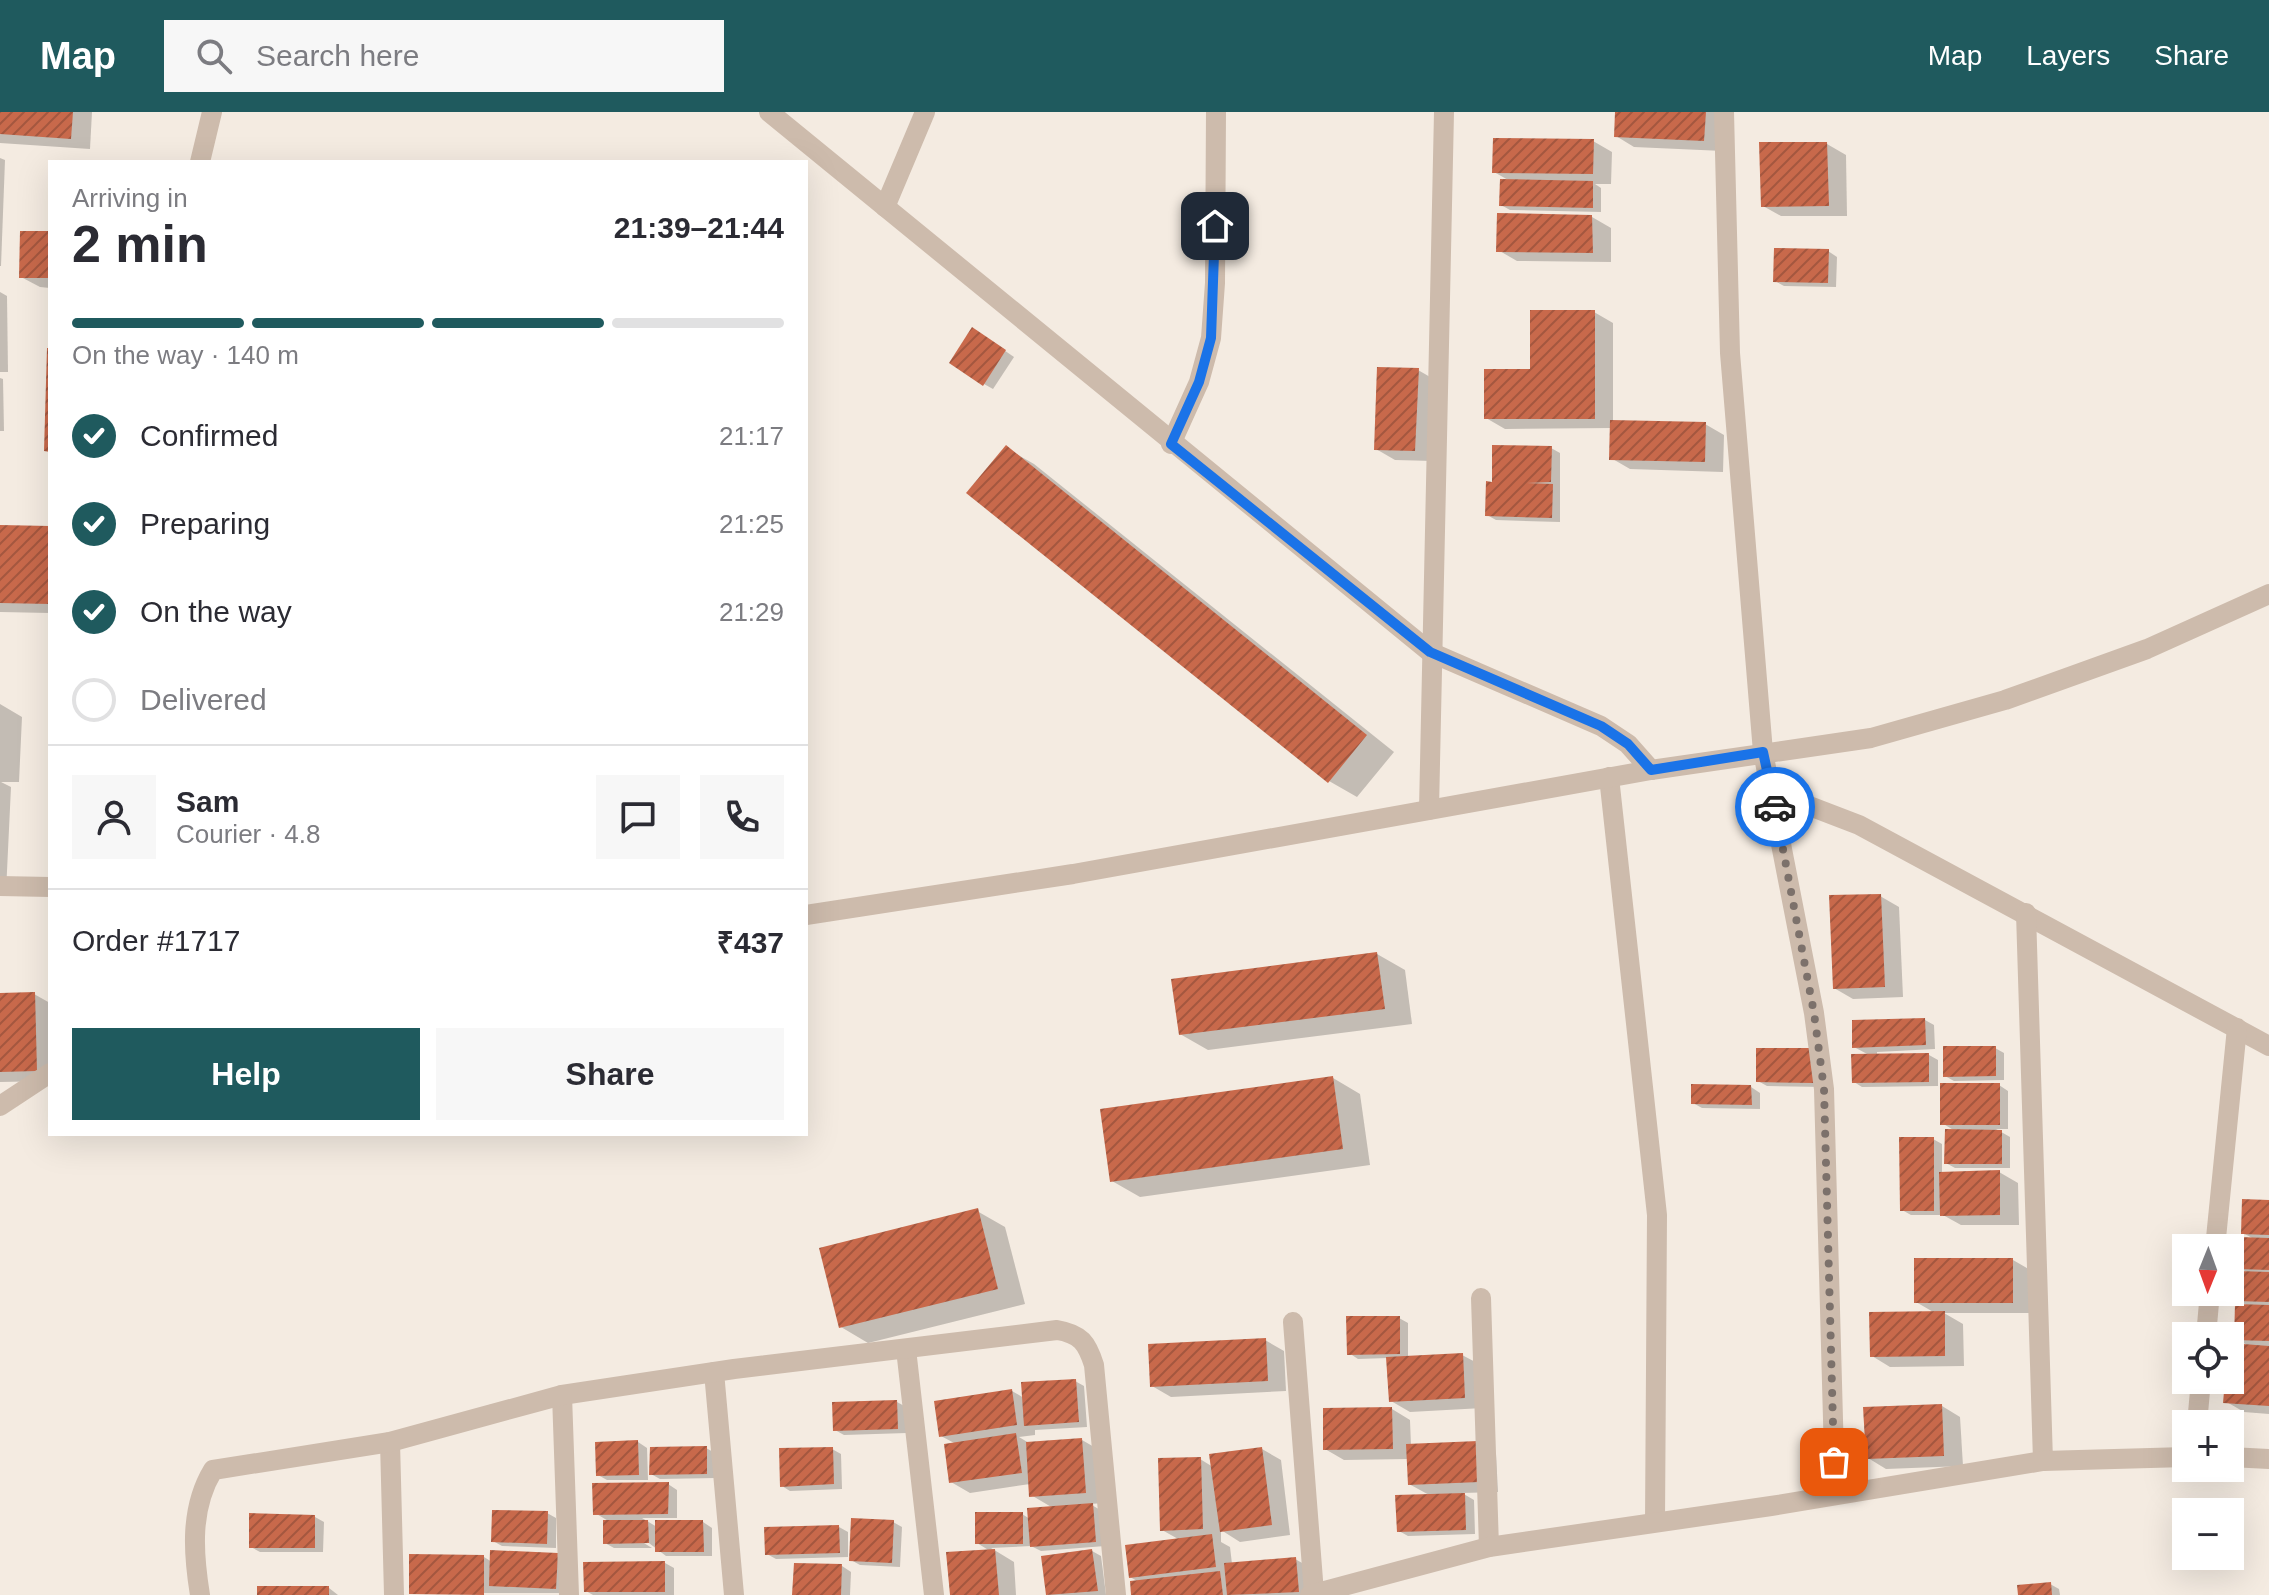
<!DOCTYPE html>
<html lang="en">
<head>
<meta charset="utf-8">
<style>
  body { margin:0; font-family:Arial,sans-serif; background:#f7f7f7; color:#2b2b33; height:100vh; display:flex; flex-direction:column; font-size:30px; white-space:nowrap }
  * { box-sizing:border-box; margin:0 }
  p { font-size:26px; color:#7c7c81 }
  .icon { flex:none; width:44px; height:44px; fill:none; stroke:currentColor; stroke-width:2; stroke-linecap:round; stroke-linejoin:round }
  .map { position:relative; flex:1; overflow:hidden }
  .panel { position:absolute; left:48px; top:48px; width:760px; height:976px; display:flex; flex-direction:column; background:#fff; border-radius:0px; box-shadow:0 8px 32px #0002 }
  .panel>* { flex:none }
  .needle { width:52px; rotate:181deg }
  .controls { position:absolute; left:2172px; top:1122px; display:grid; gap:16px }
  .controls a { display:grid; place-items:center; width:72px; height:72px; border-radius:0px; background:#fff; box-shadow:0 8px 32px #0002; font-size:40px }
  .pin { position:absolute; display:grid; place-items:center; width:68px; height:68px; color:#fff; margin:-34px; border-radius:16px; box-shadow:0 4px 12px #0006 }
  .courier { position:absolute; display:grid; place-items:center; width:80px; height:80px; margin:-40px; border:6px solid #1a73e8; border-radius:50%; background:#fff; color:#222; box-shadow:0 2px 10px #0007 }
  .headline em { font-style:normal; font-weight:700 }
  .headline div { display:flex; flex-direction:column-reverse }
  .headline { display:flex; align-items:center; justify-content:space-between; height:136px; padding:0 24px }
  h1 { font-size:52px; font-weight:700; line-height:60px }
  .bar { display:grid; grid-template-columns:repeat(4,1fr); gap:12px 8px; align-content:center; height:96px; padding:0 24px }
  .bar i { height:10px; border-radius:6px; background:#e1e1e2 }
  .bar .selected { background:#1f5a5e }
  .bar p { grid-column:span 4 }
  .line { display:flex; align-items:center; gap:20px; padding:0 24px; border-top:2px solid #e1e1e2 }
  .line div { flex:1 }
  .round { display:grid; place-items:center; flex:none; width:84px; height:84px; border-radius:0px; background:#f7f7f7 }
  ol { padding:0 24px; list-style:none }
  li { display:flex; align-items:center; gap:24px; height:88px }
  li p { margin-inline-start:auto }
  li .icon { padding:8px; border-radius:50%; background:#1f5a5e; color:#fff; stroke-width:4 }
  li:last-child { color:#7c7c81 }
  li i { width:44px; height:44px; border:4px solid #e1e1e2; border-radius:50% }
  .primary-button { display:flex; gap:16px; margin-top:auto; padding:16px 24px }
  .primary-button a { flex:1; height:92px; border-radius:0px; background:#1f5a5e; color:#fff; font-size:32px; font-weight:700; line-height:92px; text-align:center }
  .primary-button a+a { background:#f7f7f7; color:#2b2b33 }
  header { display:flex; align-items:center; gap:48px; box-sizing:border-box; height:112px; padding:0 40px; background:#1f5a5e; color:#fff }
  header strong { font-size:38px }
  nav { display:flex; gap:44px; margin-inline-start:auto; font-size:28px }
  .search { width:560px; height:72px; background:#f7f7f7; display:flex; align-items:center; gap:20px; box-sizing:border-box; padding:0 28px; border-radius:0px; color:#7c7c81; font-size:30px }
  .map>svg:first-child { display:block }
</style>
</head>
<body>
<header>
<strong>Map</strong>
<div class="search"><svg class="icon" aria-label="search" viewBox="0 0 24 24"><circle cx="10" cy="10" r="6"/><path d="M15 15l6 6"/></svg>Search here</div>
<nav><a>Map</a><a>Layers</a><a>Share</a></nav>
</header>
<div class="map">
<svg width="2269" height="1483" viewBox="0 0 2269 1483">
  <defs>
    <pattern id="building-hatch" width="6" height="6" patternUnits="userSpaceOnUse" patternTransform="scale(2)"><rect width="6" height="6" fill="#c8694b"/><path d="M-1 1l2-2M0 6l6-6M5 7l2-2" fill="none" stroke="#a4573f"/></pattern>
  </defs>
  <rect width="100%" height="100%" fill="#f4ebe1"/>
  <g fill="#0003">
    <polygon points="0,0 92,0 90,37 0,31"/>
    <polygon points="1617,0 1718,0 1723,39 1634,35 1616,24"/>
    <polygon points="1593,29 1612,40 1611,72 1595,72 1601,76 1601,100 1510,98 1501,93 1510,69 1494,60"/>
    <polygon points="1827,32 1846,43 1847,104 1781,104 1763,94"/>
    <polygon points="0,46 5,48 1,154 0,154"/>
    <polygon points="1592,105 1611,116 1611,150 1517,149 1498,138"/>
    <polygon points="50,121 50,176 40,175 21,165"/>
    <polygon points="1828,139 1837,145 1836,175 1784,174 1775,169"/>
    <polygon points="0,180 7,184 8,260 0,260"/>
    <polygon points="1594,200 1613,211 1613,310 1705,312 1724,323 1723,360 1630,357 1611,346 1612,316 1505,317 1486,306"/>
    <polygon points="982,223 1014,245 993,277 984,272"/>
    <polygon points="1418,258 1437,269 1433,349 1395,348 1376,337"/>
    <polygon points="0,266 3,267 4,319 0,319"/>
    <polygon points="1006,336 1034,352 1394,640 1357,685 1329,669"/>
    <polygon points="1551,336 1560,341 1560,410 1496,408 1487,403 1493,372"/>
    <polygon points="0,415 50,416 50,501 0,500"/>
    <polygon points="0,592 22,605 19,670 1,670 11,675 6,780 0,780"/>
    <polygon points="1880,784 1899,795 1903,885 1853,887 1834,876"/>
    <polygon points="1377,842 1405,858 1412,912 1208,938 1180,922"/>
    <polygon points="34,882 50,891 50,969 0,970 0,883"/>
    <polygon points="1925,908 1934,913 1935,937 1877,940 1877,943 1929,943 1938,948 1938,974 1862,975 1854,970 1869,943 1854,935"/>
    <polygon points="1995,936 2004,941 2004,968 1954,969 1945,964"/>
    <polygon points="1758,938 1823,975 1767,974 1758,969"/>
    <polygon points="1333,966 1360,982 1370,1053 1140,1085 1112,1069"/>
    <polygon points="1999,973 2008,979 2008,1017 1996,1017 2010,1025 2010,1056 1955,1056 1946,1051 1955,1019 1942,1011"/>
    <polygon points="1751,975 1760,981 1760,997 1702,996 1693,991"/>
    <polygon points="1933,1027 1942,1032 1942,1062 1999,1060 2018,1071 2019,1113 1961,1113 1943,1103 1911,1103 1902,1098"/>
    <polygon points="2269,1090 2269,1302 2244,1300 2225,1289 2227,1268 2230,1268 2230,1233 2249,1234 2236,1227 2248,1194 2238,1188 2250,1162 2240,1156 2254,1127 2243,1121"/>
    <polygon points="977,1099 1005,1115 1025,1192 868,1231 841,1215"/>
    <polygon points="2013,1148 2032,1159 2032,1201 1944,1201 1963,1212 1964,1254 1890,1255 1872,1244 1935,1201 1916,1190"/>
    <polygon points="1399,1206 1408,1211 1408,1246 1462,1243 1481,1253 1483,1296 1410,1300 1391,1289 1388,1246 1358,1247 1349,1241"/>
    <polygon points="1265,1228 1284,1239 1286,1279 1171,1285 1152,1274"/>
    <polygon points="1075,1269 1084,1274 1087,1315 1035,1318 1035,1323 1019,1325 1029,1331 1082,1328 1101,1339 1104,1391 1090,1392 1102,1399 1105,1434 1041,1439 1031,1434 991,1436 1014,1450 1016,1483 952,1483 990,1439 977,1431 1022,1402 1030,1407 1053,1396 1031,1383 1030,1372 970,1381 951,1370 956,1332 941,1324 1012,1279 1024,1286"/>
    <polygon points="897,1290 906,1295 907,1321 844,1323 835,1318"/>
    <polygon points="1942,1294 1960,1305 1963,1354 1886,1357 1868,1346"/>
    <polygon points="1392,1297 1410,1308 1411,1334 1477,1331 1496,1342 1498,1380 1462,1381 1474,1388 1475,1422 1408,1424 1399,1419 1431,1384 1409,1372 1408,1347 1344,1348 1325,1337"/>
    <polygon points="638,1330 647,1336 648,1368 607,1368 598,1363"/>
    <polygon points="706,1336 715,1341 716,1366 660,1367 651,1362"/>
    <polygon points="832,1337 841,1342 842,1377 790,1379 782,1374"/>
    <polygon points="1262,1337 1281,1348 1290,1423 1240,1430 1221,1418 1221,1430 1230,1435 1232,1452 1295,1447 1304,1452 1307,1483 1133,1483 1139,1470 1130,1465 1180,1428 1162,1418 1200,1347 1213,1355"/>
    <polygon points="668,1372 677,1378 677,1406 642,1406 657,1415 703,1410 712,1416 712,1444 666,1444 641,1425 639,1428 652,1436 614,1436 605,1431 610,1410 595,1401"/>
    <polygon points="547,1401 556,1406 556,1436 502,1434 493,1429"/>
    <polygon points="315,1405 324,1410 323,1440 260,1440 251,1435"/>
    <polygon points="893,1410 902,1415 900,1455 860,1453 851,1448"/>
    <polygon points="839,1415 848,1420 848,1445 776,1447 767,1442"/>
    <polygon points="1092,1439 1101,1444 1106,1483 1048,1483 1043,1446"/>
    <polygon points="557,1443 566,1448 565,1481 411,1481 484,1445 492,1450"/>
    <polygon points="665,1451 674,1456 674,1483 593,1483 586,1479"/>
    <polygon points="842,1454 851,1460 850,1483 795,1483"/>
    <polygon points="2050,1472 2059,1477 2060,1483 2020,1483"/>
    <polygon points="329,1476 338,1483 259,1483"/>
  </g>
  <g fill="url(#building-hatch)">
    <polygon points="0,0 73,0 71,27 0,22"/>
    <polygon points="1615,0 1706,0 1704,29 1614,25"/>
    <polygon points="1493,26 1594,27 1593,62 1492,61"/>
    <polygon points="1759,30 1827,30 1829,94 1761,95"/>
    <polygon points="1500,67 1593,69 1593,96 1499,94"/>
    <polygon points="1497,101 1592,103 1593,141 1496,140"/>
    <polygon points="20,119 50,119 50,166 19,166"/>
    <polygon points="1774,136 1829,137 1828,171 1773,170"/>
    <polygon points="1530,198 1595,198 1595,307 1484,307 1484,257 1530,257"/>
    <polygon points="972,215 1006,238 983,274 949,251"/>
    <polygon points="47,236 50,236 50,340 44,339"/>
    <polygon points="1377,255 1419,256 1415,339 1374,338"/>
    <polygon points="1610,308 1706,310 1705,350 1609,348"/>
    <polygon points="1006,333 1367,623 1328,671 966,381"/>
    <polygon points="1492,333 1552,334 1551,370 1527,371 1553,372 1552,406 1485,404 1486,369 1492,370"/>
    <polygon points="0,413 50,414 50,492 0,491"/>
    <polygon points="1881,782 1885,875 1833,877 1829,783"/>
    <polygon points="1377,840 1385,897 1179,923 1171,867"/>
    <polygon points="35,880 37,959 0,960 0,881"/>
    <polygon points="1925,906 1926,933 1852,936 1852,908"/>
    <polygon points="1943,934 1996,934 1996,964 1943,965"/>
    <polygon points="1756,936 1815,936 1814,971 1756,970"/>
    <polygon points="1929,941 1929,970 1852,971 1851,942"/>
    <polygon points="1333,964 1343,1037 1110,1070 1100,997"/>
    <rect x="1940" y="971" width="60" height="42"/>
    <polygon points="1691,972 1751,973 1752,993 1691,992"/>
    <polygon points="1945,1017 2002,1018 2002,1052 1944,1052"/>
    <polygon points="1899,1025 1934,1025 1934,1099 1900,1099"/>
    <polygon points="2000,1058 2000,1103 1940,1104 1939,1060"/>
    <polygon points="2242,1087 2269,1088 2269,1123 2241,1122"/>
    <polygon points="978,1096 998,1177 839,1216 819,1136"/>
    <polygon points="2239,1125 2269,1126 2269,1158 2238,1157"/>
    <rect x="1914" y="1146" width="99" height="45"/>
    <polygon points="2237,1159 2269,1160 2269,1190 2236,1189"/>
    <polygon points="2235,1192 2269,1193 2269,1229 2234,1228"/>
    <polygon points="1945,1199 1945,1244 1870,1245 1869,1200"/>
    <polygon points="1346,1204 1400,1204 1400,1242 1347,1243"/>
    <polygon points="1266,1226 1268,1269 1150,1275 1148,1232"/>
    <polygon points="2230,1231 2269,1234 2269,1294 2223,1291 2225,1268 2230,1268"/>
    <polygon points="1463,1241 1465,1286 1389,1290 1386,1245"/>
    <polygon points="1076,1267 1079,1310 1024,1314 1021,1270"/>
    <polygon points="1012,1277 1017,1313 939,1325 934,1289"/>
    <polygon points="897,1288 898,1317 833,1319 832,1290"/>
    <polygon points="1942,1292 1944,1344 1866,1347 1863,1295"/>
    <polygon points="1392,1295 1393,1337 1323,1338 1323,1296"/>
    <polygon points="1016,1321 1022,1361 949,1371 944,1332"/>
    <polygon points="1082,1326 1086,1381 1029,1385 1026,1330"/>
    <polygon points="638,1328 639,1363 596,1364 595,1330"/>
    <polygon points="1478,1329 1479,1370 1408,1373 1406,1332"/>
    <polygon points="707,1334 707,1362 649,1363 650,1335"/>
    <polygon points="833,1335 834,1372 780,1375 779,1336"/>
    <polygon points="1262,1335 1272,1413 1220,1420 1209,1342"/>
    <polygon points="1201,1345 1203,1417 1160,1419 1158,1346"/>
    <polygon points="669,1370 668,1402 593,1403 592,1371"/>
    <polygon points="1465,1381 1466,1418 1397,1420 1395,1383"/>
    <polygon points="1093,1391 1096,1430 1030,1435 1027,1396"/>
    <polygon points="492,1398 548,1399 547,1432 491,1430"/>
    <rect x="975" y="1400" width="48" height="32"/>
    <polygon points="249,1401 315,1403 315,1436 249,1436"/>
    <polygon points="851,1406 894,1408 892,1451 849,1449"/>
    <polygon points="603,1408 648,1408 649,1431 603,1432"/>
    <polygon points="655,1408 703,1408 704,1440 655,1440"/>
    <polygon points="839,1413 840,1441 765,1443 764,1415"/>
    <polygon points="1212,1422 1216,1455 1129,1466 1125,1433"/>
    <polygon points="995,1437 999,1483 950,1483 946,1440"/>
    <polygon points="1092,1437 1098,1479 1046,1483 1041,1444"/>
    <polygon points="490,1438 558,1441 556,1477 489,1474"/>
    <polygon points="409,1442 484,1443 484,1483 409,1482"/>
    <polygon points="1296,1445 1299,1480 1227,1483 1224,1451"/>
    <polygon points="665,1449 665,1480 584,1480 583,1450"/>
    <polygon points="794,1451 842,1452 841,1483 792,1483"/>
    <polygon points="1220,1459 1223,1483 1131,1483 1130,1469"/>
    <polygon points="2051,1470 2052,1483 2018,1483 2017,1473"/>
    <rect x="257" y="1474" width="72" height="9"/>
  </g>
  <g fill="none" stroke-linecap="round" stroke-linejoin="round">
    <g stroke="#cdbbac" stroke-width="20">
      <polyline points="769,0 1430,540 1601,614 1628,632 1651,658"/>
      <polyline points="1724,0 1730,241 1763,640 1814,901 1824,977 1835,1381"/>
      <polyline points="200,50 212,0"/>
      <polyline points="885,95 925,0"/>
      <polyline points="1171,332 1199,270 1211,226 1215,171 1216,0"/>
      <polyline points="1609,665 1657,1103 1655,1410"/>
      <polyline points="1773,687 1799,690 1859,713 2269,934"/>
      <polyline points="1429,698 1444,0"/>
      <polyline points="0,774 50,775"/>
      <polyline points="2026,801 2043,1349"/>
      <polyline points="806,803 1073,762 1651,658 1871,626 2005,588 2147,537 2269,482"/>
      <polyline points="0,994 50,961"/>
      <polyline points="2215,1136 2237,916"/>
      <polyline points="1481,1186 1489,1435"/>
      <polyline points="1293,1210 1314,1481"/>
      <polyline points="2206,1224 2210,1180"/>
      <polyline points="906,1237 934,1483"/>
      <polyline points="714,1260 734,1483"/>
      <polyline points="562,1283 569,1483"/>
      <polyline points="2197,1312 2201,1268"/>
      <polyline points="390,1330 394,1483"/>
      <polyline points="2230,1345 2269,1347"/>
      <path d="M200,1483C193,1440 190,1396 213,1358L390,1330L562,1283L734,1257L1057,1218C1081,1222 1087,1231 1094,1253L1116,1483"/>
      <polyline points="1310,1483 1489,1435 1771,1394 2043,1349 2186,1345"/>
    </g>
  </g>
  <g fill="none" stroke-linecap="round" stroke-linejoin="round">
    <polyline stroke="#7c716b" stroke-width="8" stroke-dasharray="0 14.4" points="1775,695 1814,901 1824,977 1834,1350"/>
    <polyline stroke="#1a73e8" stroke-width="10" points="1215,114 1211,226 1199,270 1171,332 1430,540 1601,614 1628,632 1651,658 1763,640 1775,695"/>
  </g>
</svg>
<div class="controls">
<a><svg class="needle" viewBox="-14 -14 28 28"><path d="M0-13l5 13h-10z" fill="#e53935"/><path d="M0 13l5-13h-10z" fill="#7c7c81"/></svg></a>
<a><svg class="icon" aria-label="locate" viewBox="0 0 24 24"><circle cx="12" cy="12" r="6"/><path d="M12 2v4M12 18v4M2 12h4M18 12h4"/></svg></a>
<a>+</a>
<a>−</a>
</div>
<div class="pin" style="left:1834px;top:1350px;background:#ea580c"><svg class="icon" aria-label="bag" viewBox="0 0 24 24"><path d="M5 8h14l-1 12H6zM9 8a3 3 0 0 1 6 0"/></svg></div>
<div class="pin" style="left:1215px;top:114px;background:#1f2937"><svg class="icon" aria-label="home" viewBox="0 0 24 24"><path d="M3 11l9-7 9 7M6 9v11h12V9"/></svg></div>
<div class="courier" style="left:1775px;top:695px"><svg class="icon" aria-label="car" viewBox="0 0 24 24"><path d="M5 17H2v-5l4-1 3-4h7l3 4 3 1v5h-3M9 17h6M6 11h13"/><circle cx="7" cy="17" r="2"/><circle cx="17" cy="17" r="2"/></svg></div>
<section class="panel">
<div class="headline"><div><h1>2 min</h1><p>Arriving in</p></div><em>21:39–21:44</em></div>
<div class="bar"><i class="selected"></i><i class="selected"></i><i class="selected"></i><i></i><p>On the way · 140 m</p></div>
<ol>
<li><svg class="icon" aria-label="check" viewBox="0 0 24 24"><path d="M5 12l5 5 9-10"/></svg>Confirmed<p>21:17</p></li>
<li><svg class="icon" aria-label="check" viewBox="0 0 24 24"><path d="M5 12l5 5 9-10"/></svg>Preparing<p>21:25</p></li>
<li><svg class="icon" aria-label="check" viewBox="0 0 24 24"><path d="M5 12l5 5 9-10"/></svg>On the way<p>21:29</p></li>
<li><i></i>Delivered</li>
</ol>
<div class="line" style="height:144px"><a class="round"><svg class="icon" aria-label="person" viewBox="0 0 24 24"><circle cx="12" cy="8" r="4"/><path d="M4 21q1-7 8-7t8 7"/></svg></a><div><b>Sam</b><p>Courier · 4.8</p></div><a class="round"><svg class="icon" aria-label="chat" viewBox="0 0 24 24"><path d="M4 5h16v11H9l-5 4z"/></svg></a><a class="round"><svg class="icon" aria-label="phone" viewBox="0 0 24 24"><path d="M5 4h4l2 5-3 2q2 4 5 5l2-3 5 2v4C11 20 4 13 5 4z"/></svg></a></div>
<div class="line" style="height:104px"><div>Order #1717</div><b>₹437</b></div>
<div class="primary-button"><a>Help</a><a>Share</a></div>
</section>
</div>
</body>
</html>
